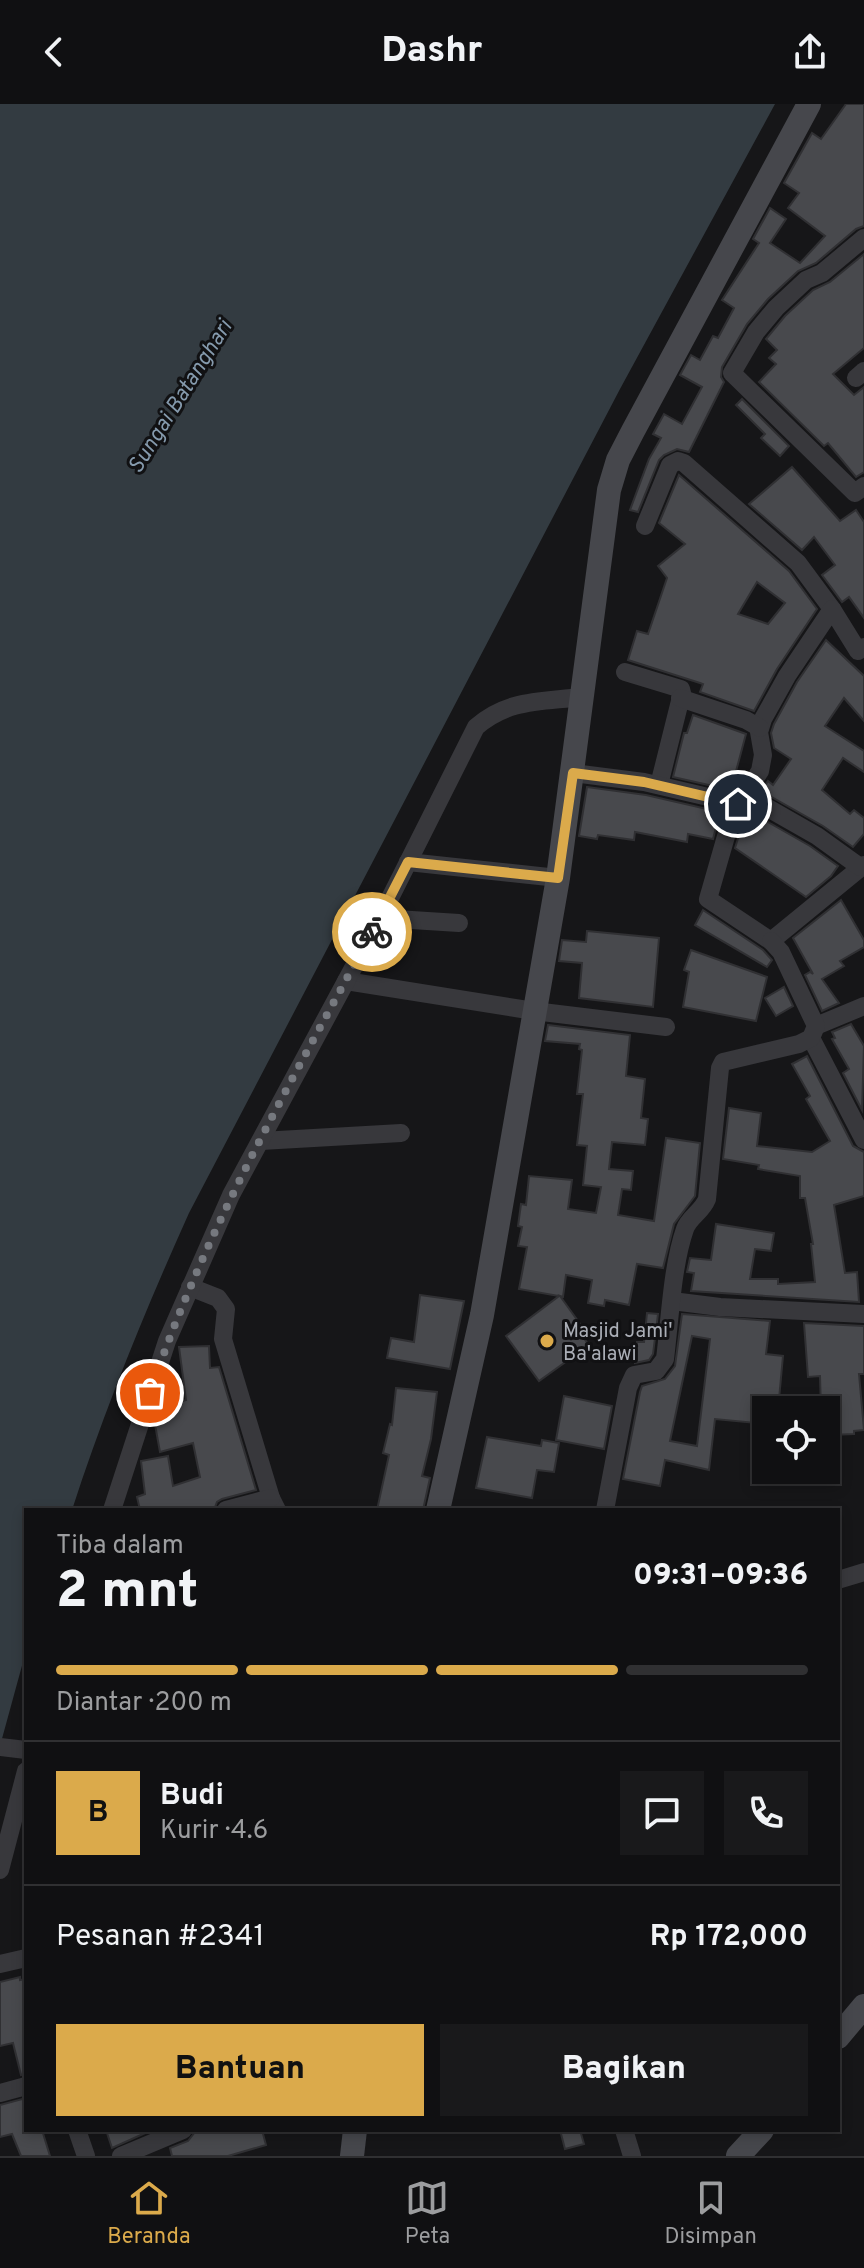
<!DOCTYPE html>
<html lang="id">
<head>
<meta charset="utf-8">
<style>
  body { margin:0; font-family:Overpass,sans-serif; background:#19191b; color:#f1f3f6; height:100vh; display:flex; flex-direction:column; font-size:30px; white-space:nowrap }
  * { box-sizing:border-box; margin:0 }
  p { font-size:26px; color:#9c9d9f }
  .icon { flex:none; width:44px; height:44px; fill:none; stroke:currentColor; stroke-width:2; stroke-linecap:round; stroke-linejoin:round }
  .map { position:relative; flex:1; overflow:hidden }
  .details { position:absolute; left:24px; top:1404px; width:816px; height:624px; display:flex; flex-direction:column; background:#101012; border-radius:0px; box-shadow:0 4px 12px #0003,0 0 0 2px #303032 }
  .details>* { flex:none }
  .tools { position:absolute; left:752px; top:1292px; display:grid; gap:16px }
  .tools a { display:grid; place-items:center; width:88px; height:88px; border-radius:0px; background:#101012; box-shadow:0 4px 12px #0003,0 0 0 2px #303032; font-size:40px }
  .pin { position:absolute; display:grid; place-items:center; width:68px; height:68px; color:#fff; margin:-34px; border:4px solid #fff; border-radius:50%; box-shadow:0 2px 8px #0007 }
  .courier { position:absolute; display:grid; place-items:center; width:80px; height:80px; margin:-40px; border:6px solid #dbaa4b; border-radius:50%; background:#fff; color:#222; box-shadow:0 2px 10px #0007 }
  .head em { font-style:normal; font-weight:800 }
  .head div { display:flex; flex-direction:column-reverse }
  .head { display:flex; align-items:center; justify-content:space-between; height:136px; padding:0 32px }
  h1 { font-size:52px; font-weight:800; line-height:60px }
  .bar { display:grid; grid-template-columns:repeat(4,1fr); gap:12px 8px; align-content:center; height:96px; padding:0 32px }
  .bar i { height:10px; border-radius:6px; background:#303032 }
  .bar .on { background:#dbaa4b }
  .bar p { grid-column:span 4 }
  .line { display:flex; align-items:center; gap:20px; padding:0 32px; border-top:2px solid #303032 }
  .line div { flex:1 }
  .round { display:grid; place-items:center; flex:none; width:84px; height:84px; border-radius:0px; background:#19191b }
  .cta { display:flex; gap:16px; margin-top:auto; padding:16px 32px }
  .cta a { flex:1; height:92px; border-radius:0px; background:#dbaa4b; color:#111; font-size:32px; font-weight:800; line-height:92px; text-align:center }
  .cta a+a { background:#19191b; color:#f1f3f6 }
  header { display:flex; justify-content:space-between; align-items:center; height:104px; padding:0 32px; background:#101012; font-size:36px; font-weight:800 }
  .dock { display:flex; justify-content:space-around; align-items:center; height:112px; border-top:2px solid #303032; background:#101012; font-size:22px; color:#9c9d9f }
  .dock a { display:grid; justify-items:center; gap:4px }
  .dock .on { color:#dbaa4b }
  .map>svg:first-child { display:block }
</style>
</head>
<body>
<header><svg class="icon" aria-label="back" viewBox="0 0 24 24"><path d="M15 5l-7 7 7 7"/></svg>Dashr<svg class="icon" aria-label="share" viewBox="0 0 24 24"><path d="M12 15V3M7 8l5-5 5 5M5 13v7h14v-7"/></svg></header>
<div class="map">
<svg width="864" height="2052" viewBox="0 0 864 2052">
  <rect width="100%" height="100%" fill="#161618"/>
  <path fill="#333b41" d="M0,0H775L620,285L189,1109C145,1207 105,1304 72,1406H26V1547L0,1642Z"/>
  <g fill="#48494d" stroke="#303033" stroke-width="2" fill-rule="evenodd">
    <polygon points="846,0 864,0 864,122 856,125 816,159 798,167 768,195 747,220 722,263 721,273 724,278 689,348 677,345 664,351 659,356 638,408 630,406 649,355 661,334 653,330 664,310 682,320 702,283 680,271 691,251 700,256 713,232 718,234 734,204 722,196 759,139 753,135 770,104 786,115 770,139 800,159 825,132 788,104 799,89 784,79 812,29 821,35"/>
    <polygon points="864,150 864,244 833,270 854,291 864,283 864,368 856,373 828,339 824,342 759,278 776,260 769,254 777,246 766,235 785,212 813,186 830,178"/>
    <polygon points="742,295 789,342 780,352 761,334 765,330 736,301"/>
    <polygon points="792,363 840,417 856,406 864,418 864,514 849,493 842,498 822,471 835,461 814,433 802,446 749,400"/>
    <path d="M679,371L789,467L817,505L777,565L754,607L700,588L703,580L700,579L628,556L637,527L648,530L667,474L658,462L685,440L659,419ZM757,478L785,499L768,520L738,510Z"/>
    <polygon points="826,536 864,572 864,617 844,594 825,622 864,647 864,668 843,654 822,686 850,710 854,706 864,714 864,730 853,743 823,722 761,687 768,677 773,681 791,655 774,644 771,629 774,620 797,578"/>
    <polygon points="693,611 746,630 731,686 673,673 684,629 687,629"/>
    <polygon points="587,683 646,691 720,708 713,735 688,730 687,738 635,728 634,736 598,731 597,735 579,732"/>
    <polygon points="754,710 810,742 838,762 831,772 806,793 735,744 740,728 742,725 744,726"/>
    <polygon points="841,796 864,836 864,843 840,857 844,862 822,875 839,899 822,907 805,871 810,868 813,870 793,834"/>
    <polygon points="703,806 763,846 772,856 767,863 695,821"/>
    <polygon points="587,827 659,834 653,903 579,894 582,859 559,857 562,836 586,838"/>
    <polygon points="691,846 767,873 756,917 683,903 689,868 684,866"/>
    <polygon points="784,883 793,902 776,912 765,894"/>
    <polygon points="851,920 864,942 862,1006 843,969 849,965 832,935 835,934 832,928"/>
    <polygon points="548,921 630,931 626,972 645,975 641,1014 648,1015 645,1041 612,1038 609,1065 633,1067 631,1086 622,1085 618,1111 654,1117 666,1034 700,1039 695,1092 674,1120 663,1164 637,1160 629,1201 605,1196 604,1202 588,1199 592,1176 566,1171 563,1193 560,1192 583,1224 579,1228 589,1241 539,1277 506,1232 559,1192 519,1185 527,1143 518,1142 522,1123 518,1122 521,1100 526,1101 529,1072 572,1076 568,1105 596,1109 601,1083 583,1081 587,1042 577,1041 583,990 577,990 582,946 579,945 580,940 545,937"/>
    <polygon points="807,952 853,1042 864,1048 864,1092 834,1101 845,1169 857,1168 859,1198 691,1187 694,1169 687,1168 690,1154 711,1156 716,1120 774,1129 771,1147 755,1145 750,1175 778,1175 778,1180 815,1178 811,1140 813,1140 805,1094 800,1094 800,1072 758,1065 759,1061 723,1055 729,1004 761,1009 757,1042 812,1048 830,1037 806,995 810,992 792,960"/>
    <polygon points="420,1191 464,1197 450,1265 387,1254 391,1234 414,1238"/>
    <polygon points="647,1209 658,1210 653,1250 649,1256 635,1259 637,1238 644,1238"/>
    <path d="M682,1210L770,1217L766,1250L783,1252L778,1306H757L756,1319L715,1315L709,1366L665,1356L660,1382L623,1375L640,1288L642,1282L665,1275L675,1262ZM692,1232L710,1235L697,1342L670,1337Z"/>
    <polygon points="804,1219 864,1222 864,1270 859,1270 864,1326 854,1327 854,1330 830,1331 829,1306 821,1306 820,1272 808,1273"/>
    <polygon points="209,1242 210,1264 219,1263 256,1386 222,1395 217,1398 214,1406 140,1406 137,1393 145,1390 141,1357 168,1352 173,1382 200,1373 193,1339 160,1348 154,1315 158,1303 186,1296 179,1243"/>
    <polygon points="396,1284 437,1288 431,1335 422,1372 430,1374 423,1406 377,1406 389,1351 383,1349 390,1320 392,1321"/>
    <polygon points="564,1292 612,1302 604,1345 556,1336"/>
    <polygon points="487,1333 541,1342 542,1336 559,1339 554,1368 537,1366 532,1394 476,1384"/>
    <polygon points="20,1873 20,1876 26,1875 26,1970 21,1971 13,1939 0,1942 0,1878"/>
    <polygon points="26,1994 26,2026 42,2026 50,2052 21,2052 12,2030 0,2033 0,2001"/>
    <polygon points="106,2026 152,2026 112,2044"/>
    <polygon points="200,2026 262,2026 266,2041 228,2052 172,2052 170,2044 188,2037 195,2028"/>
    <polygon points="560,2026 580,2026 584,2040 565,2045"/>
  </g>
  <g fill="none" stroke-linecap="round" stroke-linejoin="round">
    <g stroke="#38383c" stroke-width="18">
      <polyline points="864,134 822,169 806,176 776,204 756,228 732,269 855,389 864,382"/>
      <polyline points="856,274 864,267"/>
      <polyline points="645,422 670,361 678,357 684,359 798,459 832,505"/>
      <polyline points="864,543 858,547 832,505 787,572 763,615 759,628 763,651 760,667 733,708 708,795 771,837 864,761"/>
      <polyline points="625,568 681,585 682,589 659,681"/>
      <polyline points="680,594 746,616 760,624"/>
      <polyline points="573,669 644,678 738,700"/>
      <polyline points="745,691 817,732 860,763"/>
      <polyline points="408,758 558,774"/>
      <polyline points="380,814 459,819"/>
      <polyline points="346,877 534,907 666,923"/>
      <polyline points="816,922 864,902"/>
      <polyline points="811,934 864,1036"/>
      <polyline points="261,1037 401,1029"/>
      <polyline points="190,1183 218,1194 226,1205 223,1235 271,1394 277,1406"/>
      <polyline points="672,1197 720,1203 864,1210"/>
      <path d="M112,1406L167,1237L231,1091L380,814L476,623C508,595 541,598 581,593"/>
      <polyline points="226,1406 271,1394"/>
      <path d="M605,1406L628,1284L634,1271L656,1267L665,1255C670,1216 672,1162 685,1125C689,1113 702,1108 707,1095L720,964L723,958L799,940L811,934L816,922L781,848L771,837"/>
      <polyline points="838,1476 864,1468"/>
      <polyline points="0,1643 26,1646"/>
      <polyline points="0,1766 26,1667"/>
      <polyline points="0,1860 26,1854"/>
      <polyline points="0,1989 26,1982"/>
      <polyline points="77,2026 86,2052"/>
      <polyline points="624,2026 632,2052"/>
      <polyline points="121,2052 183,2026"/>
    </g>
    <g stroke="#46474c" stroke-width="24">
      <polyline points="438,1406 482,1211 558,774 609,386 618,356 633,327 809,0"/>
      <polyline points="838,1933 864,1902"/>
      <polyline points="352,2052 355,2026"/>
      <polyline points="738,2052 762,2026"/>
    </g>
  </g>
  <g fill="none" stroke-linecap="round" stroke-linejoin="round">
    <path stroke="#76797f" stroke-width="8" stroke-dasharray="0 14.4" d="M150,1289C204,1127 291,978 372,828"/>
    <polyline stroke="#dbaa4b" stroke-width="10" points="372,828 408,758 558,774 573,669 644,678 738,700"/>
  </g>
  <circle fill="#dbaa4b" stroke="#111113" stroke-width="3" cx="547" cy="1237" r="8"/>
  <g text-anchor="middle" stroke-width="6" stroke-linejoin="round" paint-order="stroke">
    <g font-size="20" fill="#aaaeb6" stroke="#111113" text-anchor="start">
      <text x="563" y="1233">Masjid Jami'<tspan x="563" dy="23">Ba'alawi</tspan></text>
    </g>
    <g font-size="22" font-style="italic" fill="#859aad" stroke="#111113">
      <text transform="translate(179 292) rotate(-58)" y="8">Sungai Batanghari</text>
    </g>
  </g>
</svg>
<div class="tools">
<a><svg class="icon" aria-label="locate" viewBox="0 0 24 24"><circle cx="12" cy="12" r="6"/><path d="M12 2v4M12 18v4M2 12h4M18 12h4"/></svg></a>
</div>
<div class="pin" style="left:150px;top:1289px;background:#ea580c"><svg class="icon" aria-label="bag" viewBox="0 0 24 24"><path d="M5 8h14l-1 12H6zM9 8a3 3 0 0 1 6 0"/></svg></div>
<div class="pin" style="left:738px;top:700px;background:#1f2937"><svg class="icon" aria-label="home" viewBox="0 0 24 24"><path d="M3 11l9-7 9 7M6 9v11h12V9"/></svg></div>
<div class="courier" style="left:372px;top:828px"><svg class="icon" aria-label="bike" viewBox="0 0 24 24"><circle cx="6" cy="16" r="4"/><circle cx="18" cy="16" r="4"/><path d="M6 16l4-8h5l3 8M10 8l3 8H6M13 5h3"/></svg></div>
<section class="details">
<div class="head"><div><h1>2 mnt</h1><p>Tiba dalam</p></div><em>09:31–09:36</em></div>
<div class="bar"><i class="on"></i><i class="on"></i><i class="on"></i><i></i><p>Diantar · 200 m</p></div>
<div class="line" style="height:144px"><b class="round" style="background:#dbaa4b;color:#111">B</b><div><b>Budi</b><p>Kurir · 4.6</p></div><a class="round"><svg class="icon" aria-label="chat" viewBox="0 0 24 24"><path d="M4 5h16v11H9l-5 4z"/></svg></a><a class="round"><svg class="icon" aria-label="phone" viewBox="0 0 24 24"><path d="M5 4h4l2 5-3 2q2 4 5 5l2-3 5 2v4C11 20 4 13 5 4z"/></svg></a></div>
<div class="line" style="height:104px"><div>Pesanan #2341</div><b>Rp 172,000</b></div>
<div class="cta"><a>Bantuan</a><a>Bagikan</a></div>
</section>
</div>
<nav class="dock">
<a class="on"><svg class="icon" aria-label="home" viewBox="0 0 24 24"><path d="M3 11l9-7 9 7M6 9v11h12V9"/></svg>Beranda</a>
<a><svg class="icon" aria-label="map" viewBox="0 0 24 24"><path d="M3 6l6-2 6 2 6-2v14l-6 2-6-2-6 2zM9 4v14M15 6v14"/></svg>Peta</a>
<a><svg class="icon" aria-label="saved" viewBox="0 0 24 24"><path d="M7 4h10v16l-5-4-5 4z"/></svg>Disimpan</a>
</nav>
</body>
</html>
